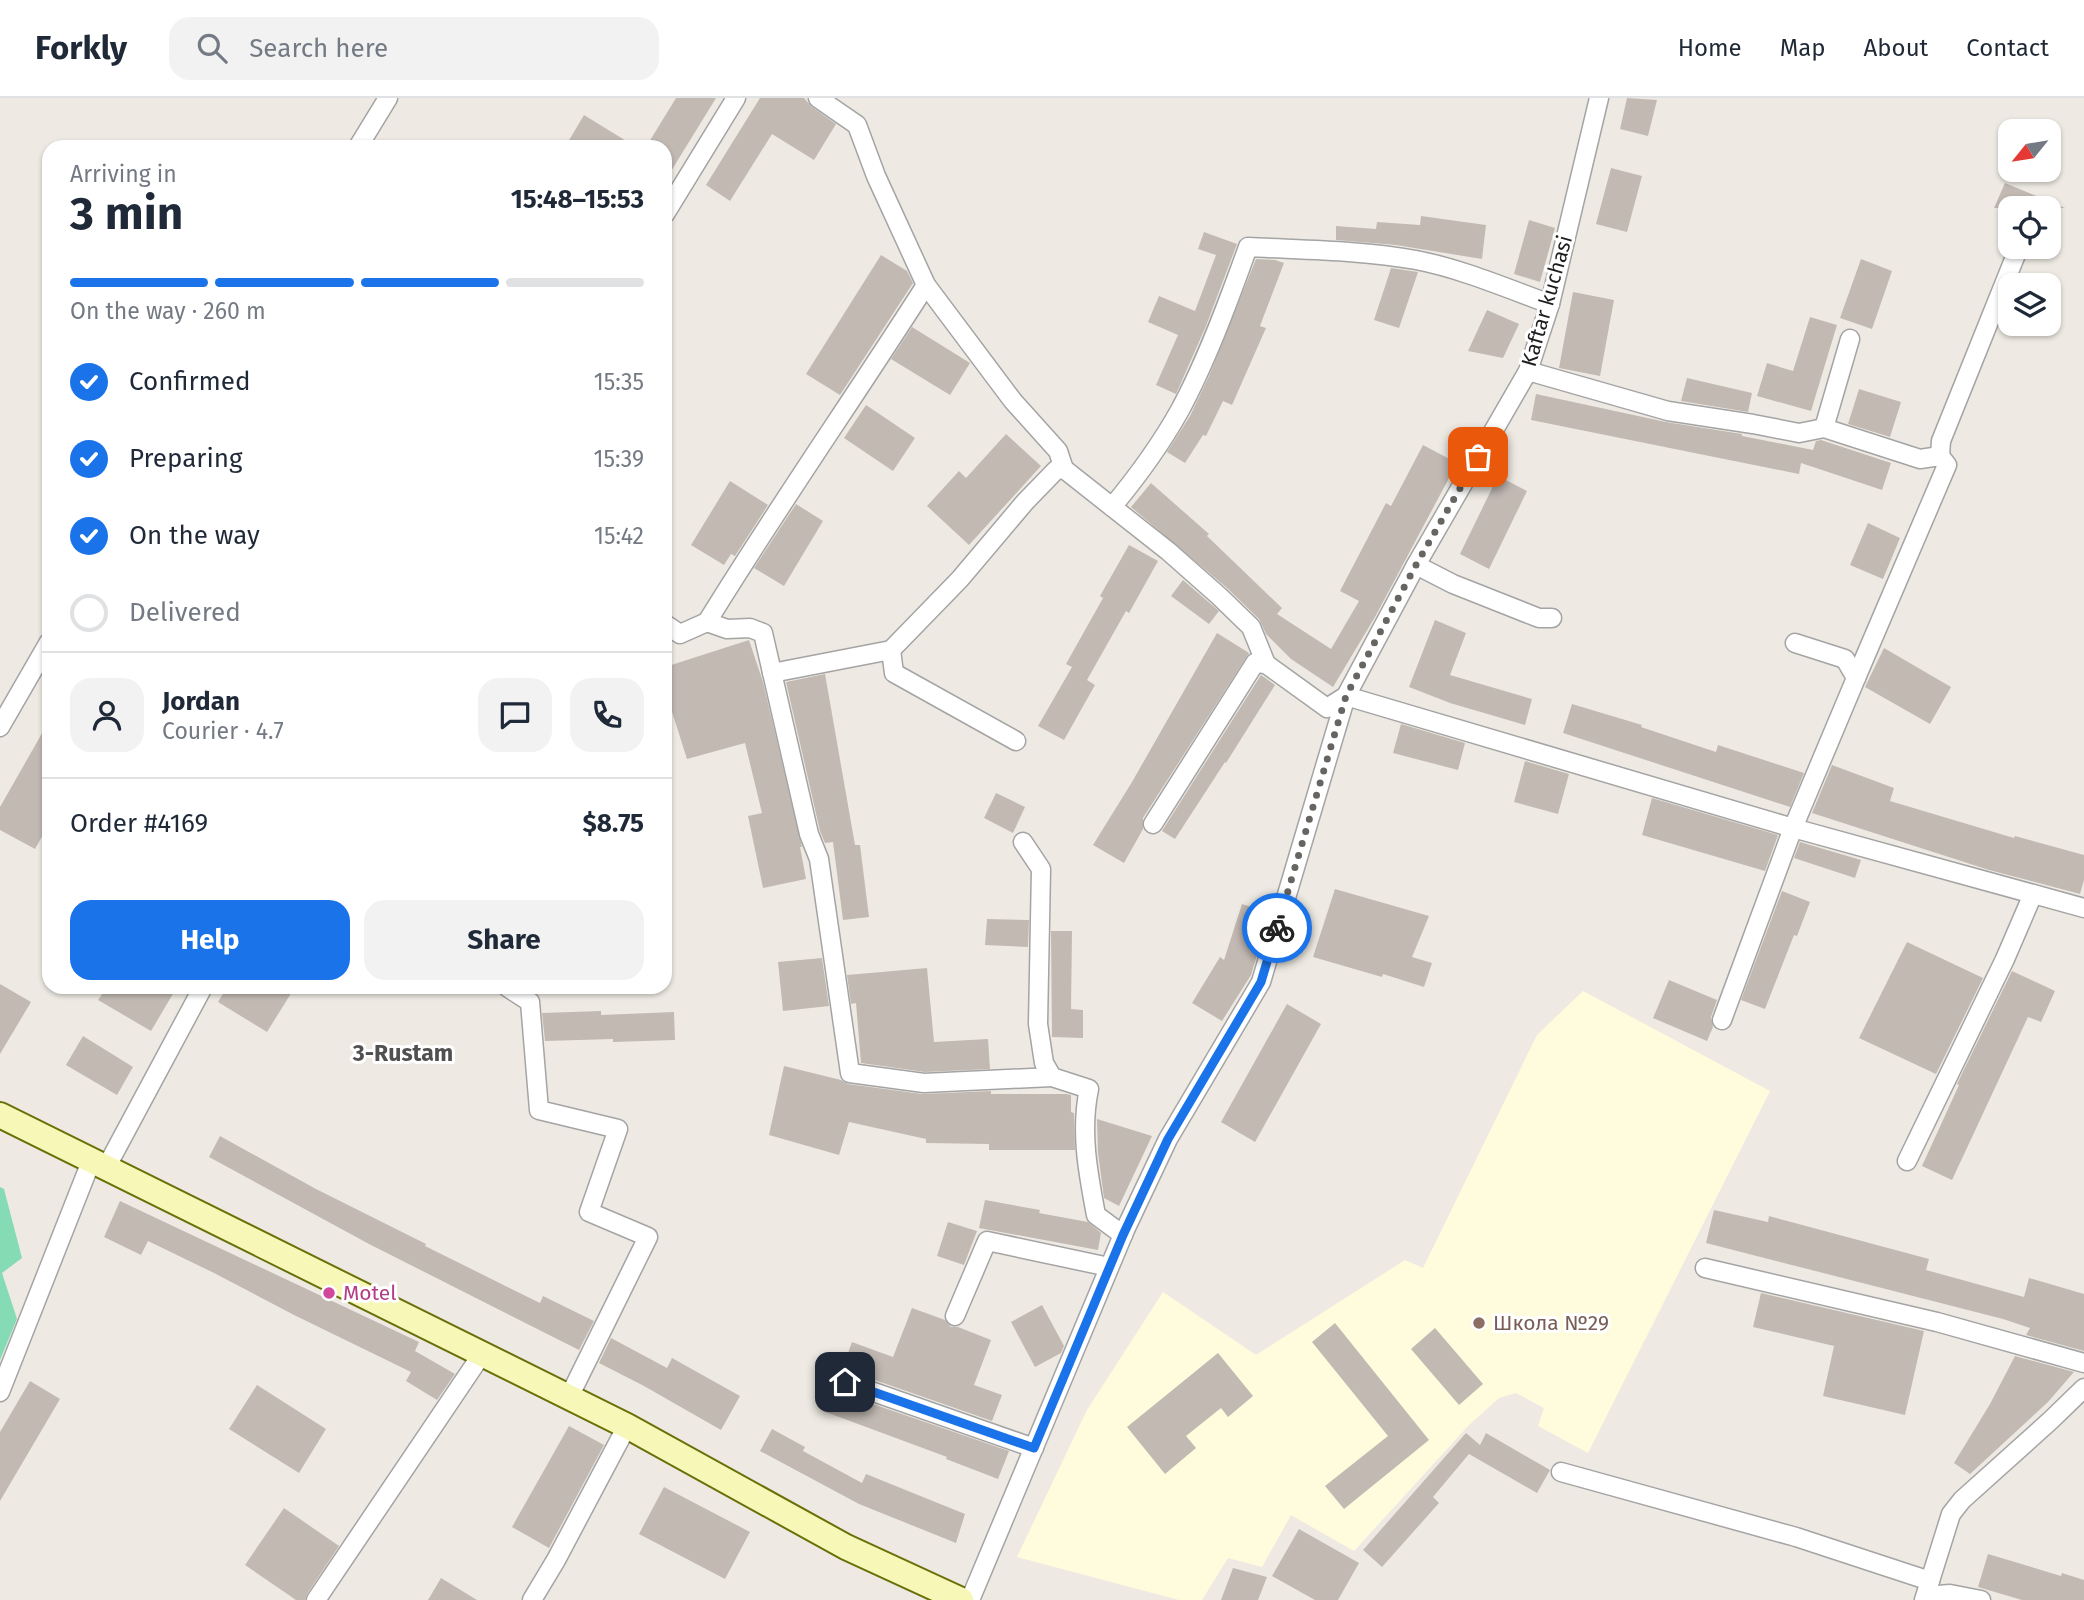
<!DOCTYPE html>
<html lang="en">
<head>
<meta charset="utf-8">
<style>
  body { margin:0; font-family:"Fira Sans",sans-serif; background:#f2f2f3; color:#1f2937; height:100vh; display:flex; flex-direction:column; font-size:26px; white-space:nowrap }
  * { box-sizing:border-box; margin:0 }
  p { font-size:23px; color:#747a83 }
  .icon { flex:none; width:38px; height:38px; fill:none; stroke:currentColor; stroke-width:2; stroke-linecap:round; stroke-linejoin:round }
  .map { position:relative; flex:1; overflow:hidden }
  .drawer { position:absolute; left:42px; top:42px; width:630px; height:854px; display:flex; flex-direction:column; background:#fff; border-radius:21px; box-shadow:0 2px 5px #0004 }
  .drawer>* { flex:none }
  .needle { width:46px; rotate:240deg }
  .fabs { position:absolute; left:1998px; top:21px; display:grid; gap:14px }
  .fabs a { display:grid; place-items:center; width:63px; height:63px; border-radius:14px; background:#fff; box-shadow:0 2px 5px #0004; font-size:35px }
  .pin { position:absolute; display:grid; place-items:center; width:60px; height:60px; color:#fff; margin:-30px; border-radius:14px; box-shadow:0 4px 10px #0006 }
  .courier { position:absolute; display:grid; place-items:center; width:70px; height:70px; margin:-35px; border:5px solid #1a73e8; border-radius:50%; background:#fff; color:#222; box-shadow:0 2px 9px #0007 }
  .summary em { font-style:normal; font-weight:700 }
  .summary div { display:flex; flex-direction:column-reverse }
  .summary { display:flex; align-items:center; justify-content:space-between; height:119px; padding:0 28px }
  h1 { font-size:46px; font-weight:700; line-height:52px }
  .bar { display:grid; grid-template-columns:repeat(4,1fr); gap:10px 7px; align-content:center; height:84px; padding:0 28px }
  .bar i { height:9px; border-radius:5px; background:#e0e1e3 }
  .bar .current { background:#1a73e8 }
  .bar p { grid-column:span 4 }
  .line { display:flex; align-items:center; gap:18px; padding:0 28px; border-top:2px solid #e0e1e3 }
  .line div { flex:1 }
  .round { display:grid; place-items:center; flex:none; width:74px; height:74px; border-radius:21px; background:#f2f2f3 }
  ol { padding:0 28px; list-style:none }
  li { display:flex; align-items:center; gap:21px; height:77px }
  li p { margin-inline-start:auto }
  li .icon { padding:7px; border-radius:50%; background:#1a73e8; color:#fff; stroke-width:4 }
  li:last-child { color:#747a83 }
  li i { width:38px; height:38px; border:4px solid #e0e1e3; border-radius:50% }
  .button { display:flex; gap:14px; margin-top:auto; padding:14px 28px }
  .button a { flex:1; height:80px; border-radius:21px; background:#1a73e8; color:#fff; font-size:28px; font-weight:700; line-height:80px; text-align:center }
  .button a+a { background:#f2f2f3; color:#1f2937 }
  header { display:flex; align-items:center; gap:42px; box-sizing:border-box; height:98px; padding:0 35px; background:#fff; border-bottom:2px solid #e0e1e3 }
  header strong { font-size:33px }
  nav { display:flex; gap:38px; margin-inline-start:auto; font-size:24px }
  .search { width:490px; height:63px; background:#f2f2f3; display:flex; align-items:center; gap:18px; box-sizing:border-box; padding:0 24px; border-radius:21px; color:#747a83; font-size:26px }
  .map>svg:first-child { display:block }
</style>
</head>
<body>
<header>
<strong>Forkly</strong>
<div class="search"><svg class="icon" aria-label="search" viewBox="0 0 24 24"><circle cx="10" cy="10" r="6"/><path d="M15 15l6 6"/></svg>Search here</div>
<nav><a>Home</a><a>Map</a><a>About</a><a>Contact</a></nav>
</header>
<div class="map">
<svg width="2084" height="1502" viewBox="0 0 2084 1502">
  <rect width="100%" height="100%" fill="#eeeae3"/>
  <polygon fill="#fefcdd" points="1583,893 1770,993 1588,1355 1538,1328 1544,1310 1516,1295 1499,1300 1468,1328 1354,1453 1291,1417 1262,1469 1228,1460 1202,1502 1179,1502 1017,1459 1087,1312 1163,1194 1256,1257 1405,1162 1423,1170 1537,937"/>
  <polygon fill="#84dbb4" points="0,1089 4,1091 22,1160 2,1175 17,1221 0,1262"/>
  <g fill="#c2b9b3">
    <polygon points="676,0 716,0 665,83 665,49 646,49"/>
    <polygon points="760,0 804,0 812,9 836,26 814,62 772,36 730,103 706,87"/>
    <polygon points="1627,0 1657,2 1648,38 1620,31"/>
    <polygon points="584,17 636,49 565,49"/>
    <polygon points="1611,70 1642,78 1627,134 1596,126"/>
    <polygon points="2005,85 2065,110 1994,110"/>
    <polygon points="1421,118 1486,127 1482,161 1396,147 1336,142 1336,128 1376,131 1377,124 1420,127"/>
    <polygon points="1529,122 1555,130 1540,184 1514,176"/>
    <polygon points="1204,134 1237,146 1206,228 1176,296 1156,287 1178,237 1148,224 1159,198 1195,213 1216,157 1198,151"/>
    <polygon points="881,157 907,173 913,185 840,297 806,276"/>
    <polygon points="1256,161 1275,162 1284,165 1260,228 1266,230 1232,307 1223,303 1206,338 1203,337 1185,365 1167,354 1190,318 1209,278"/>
    <polygon points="1861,161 1892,173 1872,231 1840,220"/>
    <polygon points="1391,170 1418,174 1399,230 1374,222"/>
    <polygon points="1573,194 1614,202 1600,278 1559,270"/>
    <polygon points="1487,212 1519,226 1503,260 1468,253"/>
    <polygon points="1810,219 1837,227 1811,313 1757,298 1767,265 1793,273"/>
    <polygon points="912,229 970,265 950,297 891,261"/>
    <polygon points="1687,280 1752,295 1748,314 1681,303"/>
    <polygon points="1859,291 1901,304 1890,339 1848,326"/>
    <polygon points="1536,296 1666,324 1742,336 1742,338 1813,352 1816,343 1821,342 1891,365 1882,392 1801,365 1799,376 1531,322"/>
    <polygon points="866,307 915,340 893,373 844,340"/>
    <polygon points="1006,336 1041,368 969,447 927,408 959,373 966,380"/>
    <polygon points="1423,347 1457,365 1375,519 1333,589 1291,561 1266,536 1259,521 1227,490 1131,409 1151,385 1209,436 1207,438 1282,510 1277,516 1331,551 1359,503 1340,493 1386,405 1391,408"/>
    <polygon points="1498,378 1527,393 1489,471 1460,456"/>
    <polygon points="730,383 768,407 735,458 731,456 724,467 691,447"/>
    <polygon points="796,406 823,423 784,488 754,470"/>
    <polygon points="1868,425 1900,440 1883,481 1850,467"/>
    <polygon points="1129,447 1158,463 1129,515 1126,513 1087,582 1095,587 1064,642 1038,628 1072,569 1066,566 1103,500 1100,498"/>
    <polygon points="1183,482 1219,513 1209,526 1171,498"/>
    <polygon points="1435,522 1466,535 1450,577 1532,601 1525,627 1450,605 1409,589"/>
    <polygon points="1217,535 1249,555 1143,720 1143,731 1124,765 1093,747 1132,684"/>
    <polygon points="749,542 763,584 802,749 800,749 806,781 763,790 748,718 762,715 745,645 687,661 665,592 665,569"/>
    <polygon points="1884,550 1951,589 1930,626 1865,589"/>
    <polygon points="825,576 855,747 860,747 869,819 843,822 833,744 825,745 820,733 786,584"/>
    <polygon points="1261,577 1275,587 1226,665 1225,664 1175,741 1162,733"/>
    <polygon points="1572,606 1642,627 1641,629 1716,654 1718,647 1804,675 1790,709 1563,635"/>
    <polygon points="49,623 49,726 35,751 0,732 0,709"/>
    <polygon points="1401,626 1465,645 1458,672 1393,655"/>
    <polygon points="1525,663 1569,676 1558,716 1514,704"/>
    <polygon points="1832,667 1894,690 1890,703 2014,740 2015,738 2084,757 2084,782 2080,796 1989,772 1812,715"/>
    <polygon points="996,695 1025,709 1013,735 984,720"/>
    <polygon points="1652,700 1778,737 1765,773 1642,737"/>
    <polygon points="1800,744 1861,762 1855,780 1794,760"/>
    <polygon points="1335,791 1429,818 1412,859 1432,865 1424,889 1383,876 1382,879 1313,859"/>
    <polygon points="1782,793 1810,804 1797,838 1794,837 1765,911 1741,902"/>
    <polygon points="1242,806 1270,815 1251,877 1222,923 1192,905 1220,859 1224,862"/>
    <polygon points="987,821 1029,822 1028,849 985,847"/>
    <polygon points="1051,833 1072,833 1071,911 1083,912 1083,940 1052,939"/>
    <polygon points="1907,844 1983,880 1936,976 1859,940"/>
    <polygon points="822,860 829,908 783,913 778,864"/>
    <polygon points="927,870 934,944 988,941 990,971 925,974 861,965 856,905 851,906 847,877"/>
    <polygon points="2012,873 2055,893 2041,924 2028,919 1952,1082 1922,1068 1959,987 1957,986"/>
    <polygon points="1669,882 1717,902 1711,919 1713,929 1707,943 1653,920"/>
    <polygon points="0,886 31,904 0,956"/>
    <polygon points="107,889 177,889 151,933 98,902"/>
    <polygon points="227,889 295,889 267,934 218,904"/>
    <polygon points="1287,906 1321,926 1255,1044 1221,1024"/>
    <polygon points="601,913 601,917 674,914 675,942 613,944 613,941 545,943 542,915"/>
    <polygon points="83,938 133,969 117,997 66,967"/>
    <polygon points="784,968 841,982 848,986 922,996 991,993 991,996 1066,996 1071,997 1071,1014 1074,1015 1075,1052 989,1052 989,1046 926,1045 926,1041 849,1024 839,1057 769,1037"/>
    <polygon points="1097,1021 1152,1038 1119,1108 1104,1100 1098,1055"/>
    <polygon points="220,1038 316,1091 426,1146 425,1148 540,1205 543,1198 594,1223 579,1252 369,1146 209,1059"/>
    <polygon points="985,1102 1040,1112 1039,1115 1088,1124 1101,1135 1098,1152 979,1130"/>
    <polygon points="120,1103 419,1244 415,1253 455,1276 437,1302 406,1283 411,1274 294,1217 214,1175 148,1143 141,1157 104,1139"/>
    <polygon points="1714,1112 1768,1124 1769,1118 1929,1161 1926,1172 2024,1199 2029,1180 2084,1196 2084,1253 2026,1237 2030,1230 2003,1221 1706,1145"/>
    <polygon points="948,1124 977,1133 964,1167 937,1158"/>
    <polygon points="1761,1195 1924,1233 1905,1317 1823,1298 1834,1248 1753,1229"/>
    <polygon points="1042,1207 1064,1248 1061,1255 1035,1269 1011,1224"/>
    <polygon points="912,1210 945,1222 951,1229 958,1229 991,1242 974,1287 1002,1297 992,1323 849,1273 841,1274 852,1244 893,1259"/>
    <polygon points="1335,1225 1429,1342 1344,1411 1325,1388 1388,1338 1312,1244"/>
    <polygon points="1435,1230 1483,1286 1459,1307 1411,1251"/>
    <polygon points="611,1240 667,1270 672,1260 740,1298 721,1332 644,1288 599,1265"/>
    <polygon points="1218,1255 1253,1298 1228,1319 1221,1310 1186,1338 1196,1350 1165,1376 1127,1329"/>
    <polygon points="2015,1258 2074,1274 2048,1304 1970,1376 1954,1365 1990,1306"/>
    <polygon points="30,1283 60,1301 0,1403 0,1334"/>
    <polygon points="833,1284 836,1291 841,1295 1009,1353 998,1381 946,1361 947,1359 823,1313"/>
    <polygon points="257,1287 326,1331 299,1375 229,1331"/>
    <polygon points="569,1328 604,1347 549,1450 512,1429"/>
    <polygon points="772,1331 805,1349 803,1353 862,1385 866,1376 965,1416 956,1445 859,1406 760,1353"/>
    <polygon points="1466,1335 1480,1347 1486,1335 1550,1372 1537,1395 1469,1356 1433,1399 1439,1405 1382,1469 1363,1452"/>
    <polygon points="664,1389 750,1434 725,1481 639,1436"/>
    <polygon points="284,1410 339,1448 307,1496 305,1502 296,1502 245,1467"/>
    <polygon points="1299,1431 1359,1465 1338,1502 1315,1502 1272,1478"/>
    <polygon points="1988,1456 2061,1478 2062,1475 2084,1482 2084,1502 2022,1502 1978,1489"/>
    <polygon points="1233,1470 1267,1479 1258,1502 1221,1502"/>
    <polygon points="441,1480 477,1502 428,1502"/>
  </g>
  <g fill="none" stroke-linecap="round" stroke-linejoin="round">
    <defs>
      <g id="street">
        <polyline points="818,0 857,27 876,78 926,187"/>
        <polyline points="358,49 388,0"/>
        <polyline points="665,116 736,0"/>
        <polyline points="1850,241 1824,330 1920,361 1940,358 1947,367 1856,580"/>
        <polyline points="1528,273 1668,313 1753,326 1799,335 1824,330"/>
        <polyline points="1940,358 1941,343 2019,149"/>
        <path d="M1112,409C1137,379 1161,346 1180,312C1206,264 1229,202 1248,149C1304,152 1360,152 1416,162C1462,171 1506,190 1550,206"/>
        <polyline points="1416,467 1453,486 1539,520 1552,520"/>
        <polyline points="665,526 680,536 707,524"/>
        <polyline points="891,552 894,575 1016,643"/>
        <polyline points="772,575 891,552 960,481 1025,404 1056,372 1064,371 1168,453 1219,498 1251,529 1266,566 1327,610 1346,598 1793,730 2084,810"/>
        <polyline points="0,629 49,544"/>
        <polyline points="1153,726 1255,565 1266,566"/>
        <path d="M1023,744L1041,771L1038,926L1044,965L1052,979L1089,991C1080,1033 1088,1075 1096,1117L1123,1137"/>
        <polyline points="507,889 530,904 539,1012 618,1031 589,1114 648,1139 569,1299"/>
        <polyline points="1722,922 1793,730 1856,580 1845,561 1795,545"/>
        <path d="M1052,979L924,985L850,975L819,761L809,736L763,535L750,530L727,531L707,524C777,410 854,300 926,187L1013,303L1058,353L1064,371"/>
        <polyline points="1907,1063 2005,861 2033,796"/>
        <polyline points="107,1068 203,889"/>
        <polyline points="1705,1170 1937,1224 2084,1265"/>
        <polyline points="955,1218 987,1143 1109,1169"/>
        <polyline points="845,1284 1034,1350"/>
        <polyline points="0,1294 92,1061"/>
        <polyline points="1561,1374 1796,1439 1930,1483"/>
        <polyline points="1926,1498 1950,1496 1981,1502"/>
        <polyline points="316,1502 482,1256"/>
        <polyline points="532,1502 556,1462 627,1328"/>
        <polyline points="970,1502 1125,1132 1168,1041 1261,884 1346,598 1416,467 1528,273 1550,206 1599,0"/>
        <polyline points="1924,1502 1951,1416 1962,1402 2051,1322 2084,1290"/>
      </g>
      <polyline id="secondary" points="0,1017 627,1328 846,1449 961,1502"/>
    </defs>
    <use href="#street" stroke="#a4a4a4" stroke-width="21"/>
    <use href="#secondary" stroke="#6a7008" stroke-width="28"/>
    <use href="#street" stroke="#fff" stroke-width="18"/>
    <use href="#secondary" stroke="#f7f7b8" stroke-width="24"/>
  </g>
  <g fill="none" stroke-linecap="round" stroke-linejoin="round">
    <polyline stroke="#666562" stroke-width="7" stroke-dasharray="0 12.6" points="1277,830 1346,598 1416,467 1478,359"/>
    <polyline stroke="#1a73e8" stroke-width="9" points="845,1284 1034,1350 1123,1137 1168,1041 1261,884 1277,830"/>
  </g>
  <circle fill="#d1479c" stroke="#fff" stroke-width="2.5" cx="329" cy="1195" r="7"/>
  <circle fill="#8d6e63" stroke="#fff" stroke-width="2.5" cx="1479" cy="1225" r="7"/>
  <g text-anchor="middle" stroke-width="6" stroke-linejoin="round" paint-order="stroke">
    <g font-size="21" fill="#1d1d1d" stroke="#fff">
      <text transform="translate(1547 203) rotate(-74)" y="7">Kaftar kuchasi</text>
    </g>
    <g font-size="21" fill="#b23c85" stroke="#fff" text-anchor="start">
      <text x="343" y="1202">Motel</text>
    </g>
    <g font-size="21" fill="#785e54" stroke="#fff" text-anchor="start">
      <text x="1493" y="1232">Школа №29</text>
    </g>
    <g font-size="23" font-weight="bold" fill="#505050" stroke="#fff">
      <text x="403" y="963">3-Rustam</text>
    </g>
  </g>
</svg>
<div class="fabs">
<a><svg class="needle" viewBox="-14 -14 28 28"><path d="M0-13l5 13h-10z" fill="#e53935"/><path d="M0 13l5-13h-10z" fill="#747a83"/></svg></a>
<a><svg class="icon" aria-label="locate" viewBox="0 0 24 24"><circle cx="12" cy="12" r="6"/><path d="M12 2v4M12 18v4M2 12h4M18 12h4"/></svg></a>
<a><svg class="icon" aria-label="layers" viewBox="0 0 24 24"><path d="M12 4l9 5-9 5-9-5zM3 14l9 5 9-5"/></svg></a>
</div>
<div class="pin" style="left:1478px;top:359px;background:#ea580c"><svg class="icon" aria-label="bag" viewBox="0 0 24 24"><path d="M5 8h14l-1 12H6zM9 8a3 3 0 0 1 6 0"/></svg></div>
<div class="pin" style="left:845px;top:1284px;background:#1f2937"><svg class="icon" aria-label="home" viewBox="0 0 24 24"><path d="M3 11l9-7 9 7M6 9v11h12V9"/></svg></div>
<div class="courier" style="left:1277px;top:830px"><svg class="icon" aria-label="bike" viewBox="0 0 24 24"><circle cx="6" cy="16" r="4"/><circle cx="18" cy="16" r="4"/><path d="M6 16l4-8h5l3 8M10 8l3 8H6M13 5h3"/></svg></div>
<section class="drawer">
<div class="summary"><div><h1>3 min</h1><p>Arriving in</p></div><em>15:48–15:53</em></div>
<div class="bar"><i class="current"></i><i class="current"></i><i class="current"></i><i></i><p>On the way · 260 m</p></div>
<ol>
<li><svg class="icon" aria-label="check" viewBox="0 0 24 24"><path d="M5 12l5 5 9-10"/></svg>Confirmed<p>15:35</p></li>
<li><svg class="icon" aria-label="check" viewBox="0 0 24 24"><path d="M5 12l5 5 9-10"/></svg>Preparing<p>15:39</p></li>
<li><svg class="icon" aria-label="check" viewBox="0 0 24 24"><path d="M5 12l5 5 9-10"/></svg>On the way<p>15:42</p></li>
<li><i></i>Delivered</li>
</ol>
<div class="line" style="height:126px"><a class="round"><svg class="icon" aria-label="person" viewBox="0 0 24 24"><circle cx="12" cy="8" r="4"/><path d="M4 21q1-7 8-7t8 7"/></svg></a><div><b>Jordan</b><p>Courier · 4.7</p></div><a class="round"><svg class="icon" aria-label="chat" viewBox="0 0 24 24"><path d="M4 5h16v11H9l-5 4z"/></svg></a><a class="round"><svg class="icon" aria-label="phone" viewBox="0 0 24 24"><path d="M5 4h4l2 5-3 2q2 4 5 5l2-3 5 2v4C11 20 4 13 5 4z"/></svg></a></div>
<div class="line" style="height:91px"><div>Order #4169</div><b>$8.75</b></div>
<div class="button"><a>Help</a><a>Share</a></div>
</section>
</div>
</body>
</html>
